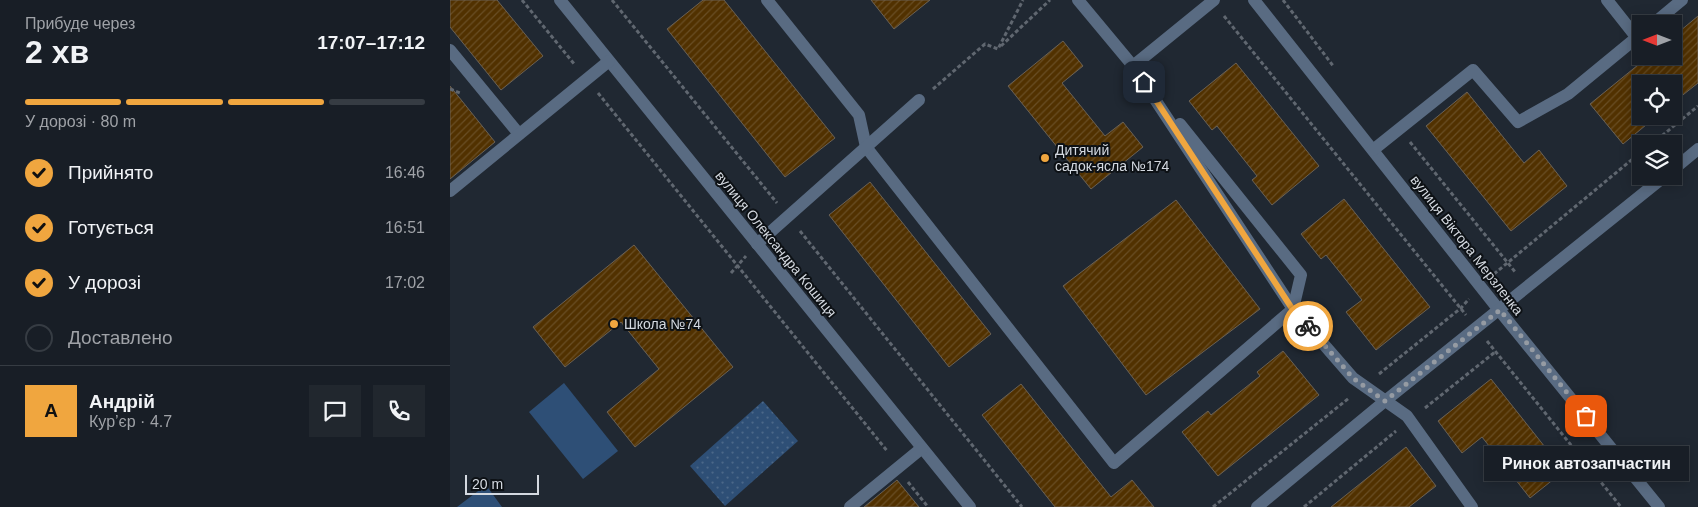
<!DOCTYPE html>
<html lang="uk">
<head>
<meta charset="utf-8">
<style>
  body { margin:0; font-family:Arial,sans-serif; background:#21272e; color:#f1f3f6; height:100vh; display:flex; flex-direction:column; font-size:19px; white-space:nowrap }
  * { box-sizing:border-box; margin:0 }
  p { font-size:16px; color:#9fa2a7 }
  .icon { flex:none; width:28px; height:28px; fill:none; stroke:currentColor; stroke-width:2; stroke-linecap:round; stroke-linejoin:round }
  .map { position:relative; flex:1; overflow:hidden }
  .details { display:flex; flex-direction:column; background:#181e26; width:450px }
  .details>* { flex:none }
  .needle { width:32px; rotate:270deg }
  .tools { position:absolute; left:1182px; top:15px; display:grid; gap:10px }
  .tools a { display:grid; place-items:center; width:50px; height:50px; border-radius:0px; background:#181e26; box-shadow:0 2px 12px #0003,0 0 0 1px #363c43; font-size:25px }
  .scale { position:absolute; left:15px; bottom:12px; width:74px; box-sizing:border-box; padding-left:5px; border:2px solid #d4d9e0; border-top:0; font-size:14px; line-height:18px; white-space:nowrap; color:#d4d9e0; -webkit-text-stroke:4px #0d1115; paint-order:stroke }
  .pin { position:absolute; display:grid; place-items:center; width:42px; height:42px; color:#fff; margin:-21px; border-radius:10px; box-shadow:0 2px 8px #0006 }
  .courier { position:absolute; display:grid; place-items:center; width:50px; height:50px; margin:-25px; border:4px solid #f0a63f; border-radius:50%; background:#fff; color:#222; box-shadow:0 1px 6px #0007 }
  .bubble { position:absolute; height:35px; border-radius:0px; background:#181e26; box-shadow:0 2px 12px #0003,0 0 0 1px #363c43; font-size:16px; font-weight:700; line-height:35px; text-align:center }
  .head em { font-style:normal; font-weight:700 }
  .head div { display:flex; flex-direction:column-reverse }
  .head { display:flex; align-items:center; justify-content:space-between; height:85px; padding:0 25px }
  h1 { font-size:32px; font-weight:700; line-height:38px }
  .bar { display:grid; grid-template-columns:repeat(4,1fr); gap:8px 5px; align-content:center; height:60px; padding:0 25px }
  .bar i { height:6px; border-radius:4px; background:#363c43 }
  .bar .current { background:#f0a63f }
  .bar p { grid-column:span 4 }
  .line { display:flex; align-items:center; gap:12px; padding:0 25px; border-top:1px solid #363c43 }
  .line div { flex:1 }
  .round { display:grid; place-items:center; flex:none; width:52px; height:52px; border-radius:0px; background:#21272e }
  ol { padding:0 25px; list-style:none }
  li { display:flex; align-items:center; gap:15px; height:55px }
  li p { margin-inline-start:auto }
  li .icon { padding:5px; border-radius:50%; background:#f0a63f; color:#111; stroke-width:4 }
  li:last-child { color:#9fa2a7 }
  li i { width:28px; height:28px; border:2px solid #363c43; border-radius:50% }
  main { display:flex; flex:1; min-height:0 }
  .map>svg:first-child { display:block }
</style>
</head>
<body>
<main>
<section class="details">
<div class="head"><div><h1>2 хв</h1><p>Прибуде через</p></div><em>17:07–17:12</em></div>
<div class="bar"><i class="current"></i><i class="current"></i><i class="current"></i><i></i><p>У дорозі · 80 m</p></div>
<ol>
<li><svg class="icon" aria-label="check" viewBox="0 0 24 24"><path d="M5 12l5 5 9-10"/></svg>Прийнято<p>16:46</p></li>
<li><svg class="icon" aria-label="check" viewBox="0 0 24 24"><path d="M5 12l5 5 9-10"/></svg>Готується<p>16:51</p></li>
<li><svg class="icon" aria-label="check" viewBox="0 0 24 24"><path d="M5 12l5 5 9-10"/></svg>У дорозі<p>17:02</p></li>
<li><i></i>Доставлено</li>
</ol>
<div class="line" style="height:90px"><b class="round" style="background:#f0a63f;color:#111">А</b><div><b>Андрій</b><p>Кур’єр · 4.7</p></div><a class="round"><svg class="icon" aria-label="chat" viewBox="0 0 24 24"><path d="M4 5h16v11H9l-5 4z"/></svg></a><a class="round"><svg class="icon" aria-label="phone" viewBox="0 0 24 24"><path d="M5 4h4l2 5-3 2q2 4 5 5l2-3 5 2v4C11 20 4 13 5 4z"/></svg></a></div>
</section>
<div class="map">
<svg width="1248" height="507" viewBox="0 0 1248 507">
  <defs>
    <pattern id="park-dots" width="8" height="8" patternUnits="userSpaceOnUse" patternTransform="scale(1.25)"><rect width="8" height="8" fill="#2e4f76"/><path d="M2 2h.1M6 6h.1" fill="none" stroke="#4b6889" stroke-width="1.8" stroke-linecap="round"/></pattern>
    <pattern id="building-hatch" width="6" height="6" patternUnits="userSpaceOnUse" patternTransform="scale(1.25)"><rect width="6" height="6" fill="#513100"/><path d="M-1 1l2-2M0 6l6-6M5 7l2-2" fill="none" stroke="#694e25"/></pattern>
  </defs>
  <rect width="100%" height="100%" fill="#202832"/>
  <polygon fill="url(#park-dots)" points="313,401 348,441 275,506 240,466"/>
  <g fill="#2e4f76">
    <polygon points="114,383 168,451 133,479 79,412"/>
    <polygon points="36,485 52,507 7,507"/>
  </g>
  <g fill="url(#building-hatch)" stroke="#6a6155">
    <polygon points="0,0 47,0 93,56 51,90 0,27"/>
    <polygon points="253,0 274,0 385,138 335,177 217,29"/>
    <polygon points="421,0 480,0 444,29"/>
    <polygon points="1248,16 1248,83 1224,102 1224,84 1191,84 1191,116 1207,116 1173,144 1140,104 1199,56 1224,56 1224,36"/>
    <polygon points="613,41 633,66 612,83 655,136 673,122 693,147 641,189 558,86"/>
    <polygon points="786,63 869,166 822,205 802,180 807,176 767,126 762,130 739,101"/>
    <polygon points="0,86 45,142 0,179"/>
    <polygon points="1017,92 1074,163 1089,150 1117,186 1061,231 976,126"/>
    <polygon points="420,182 541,334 499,367 379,215"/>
    <polygon points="894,199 980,307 926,350 896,312 912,300 876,255 871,259 851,234"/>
    <polygon points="726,200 810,309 696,395 613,286"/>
    <polygon points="184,245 283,367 185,447 157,412 209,369 171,322 115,367 83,327"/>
    <polygon points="833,351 869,395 768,476 732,432 758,411 761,415 810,376 807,372"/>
    <polygon points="1041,379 1114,471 1080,498 1032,437 1012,453 988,421"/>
    <polygon points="571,384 661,497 682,480 704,507 605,507 532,415"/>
    <polygon points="956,447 986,486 959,507 881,507"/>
    <polygon points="447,480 469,507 414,507"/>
  </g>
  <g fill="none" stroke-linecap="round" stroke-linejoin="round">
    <g stroke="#606770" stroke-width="3" stroke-dasharray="4 2.5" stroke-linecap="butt">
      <polyline points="72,0 125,65"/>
      <polyline points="162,0 327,203"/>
      <polyline points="833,0 884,67"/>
      <polyline points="774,16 1016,315"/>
      <polyline points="551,46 600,0"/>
      <polyline points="0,89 10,93"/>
      <polyline points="483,89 535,44 548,49 573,0"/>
      <polyline points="148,93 438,452"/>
      <polyline points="960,142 1066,273"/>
      <polyline points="1202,144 1248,106"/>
      <polyline points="350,231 572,507"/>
      <polyline points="281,273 296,256"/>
      <polyline points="1044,274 1191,152"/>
      <polyline points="1037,341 1171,507"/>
      <polyline points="929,374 1011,308 1019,299"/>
      <polyline points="975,408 1045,352"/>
      <polyline points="458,482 478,507"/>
      <polyline points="763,507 899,398"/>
      <polyline points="854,507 946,431"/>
    </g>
    <g stroke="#596b82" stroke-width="12">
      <polyline points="110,0 520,507"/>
      <polyline points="317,0 409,115 416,147 664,463 843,309 683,66 628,0"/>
      <polyline points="804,0 1049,310 1209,507"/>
      <polyline points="1157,0 1187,38"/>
      <polyline points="1203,24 1232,0"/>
      <polyline points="0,50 69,134"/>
      <polyline points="683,66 764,0"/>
      <polyline points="730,124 851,275 843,309 903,378 957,416 1022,507"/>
      <polyline points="923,150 1023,70 1068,122 1118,94 1191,34"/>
      <polyline points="1224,169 1248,149"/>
      <polyline points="0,191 159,61"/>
      <polyline points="307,244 469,100"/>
      <polyline points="400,507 472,448"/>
      <polyline points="807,507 935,401 1215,176"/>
    </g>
  </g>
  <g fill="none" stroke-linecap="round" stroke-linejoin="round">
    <polyline stroke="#959ba3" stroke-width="5" stroke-dasharray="0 9" points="858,326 903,378 935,401 1050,310 1136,416"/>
    <polyline stroke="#f0a63f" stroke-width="6" points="694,82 843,310 858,326"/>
  </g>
  <g fill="#f0a63f" stroke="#0d1115" stroke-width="2">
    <circle cx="595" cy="158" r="5"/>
    <circle cx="164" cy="324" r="5"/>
  </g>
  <g text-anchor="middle" stroke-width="4" stroke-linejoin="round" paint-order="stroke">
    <g font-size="14" fill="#d4d9e0" stroke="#0d1115" text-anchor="start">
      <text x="605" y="155">Дитячий<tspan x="605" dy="16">садок-ясла №174</tspan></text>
      <text x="174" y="329">Школа №74</text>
    </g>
    <g font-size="14" fill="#d4d9e0" stroke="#0d1115">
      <text transform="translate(326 244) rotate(51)" y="5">вулиця Олександра Кошиця</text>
      <text transform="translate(1017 245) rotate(52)" y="5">вулиця Віктора Мерзленка</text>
    </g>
  </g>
</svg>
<div class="tools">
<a><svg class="needle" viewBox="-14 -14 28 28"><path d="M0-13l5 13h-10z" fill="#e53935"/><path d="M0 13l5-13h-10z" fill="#9fa2a7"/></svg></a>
<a><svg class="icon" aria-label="locate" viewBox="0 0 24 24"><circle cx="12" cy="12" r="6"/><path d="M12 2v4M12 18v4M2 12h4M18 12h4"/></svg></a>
<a><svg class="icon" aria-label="layers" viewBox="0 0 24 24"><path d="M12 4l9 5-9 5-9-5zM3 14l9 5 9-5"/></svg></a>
</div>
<div class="scale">20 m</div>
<div class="pin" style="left:1136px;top:416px;background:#ea580c"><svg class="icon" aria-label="bag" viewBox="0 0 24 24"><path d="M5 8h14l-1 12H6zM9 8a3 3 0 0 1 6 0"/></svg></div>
<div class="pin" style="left:694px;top:82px;background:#1f2937"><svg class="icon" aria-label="home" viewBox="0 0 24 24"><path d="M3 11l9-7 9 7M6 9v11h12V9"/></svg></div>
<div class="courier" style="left:858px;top:326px"><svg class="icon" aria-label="bike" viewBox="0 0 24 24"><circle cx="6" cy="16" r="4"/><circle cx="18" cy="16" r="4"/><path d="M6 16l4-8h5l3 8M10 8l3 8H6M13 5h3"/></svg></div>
<div class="bubble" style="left:1034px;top:446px;width:205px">Ринок автозапчастин</div>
</div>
</main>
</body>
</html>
